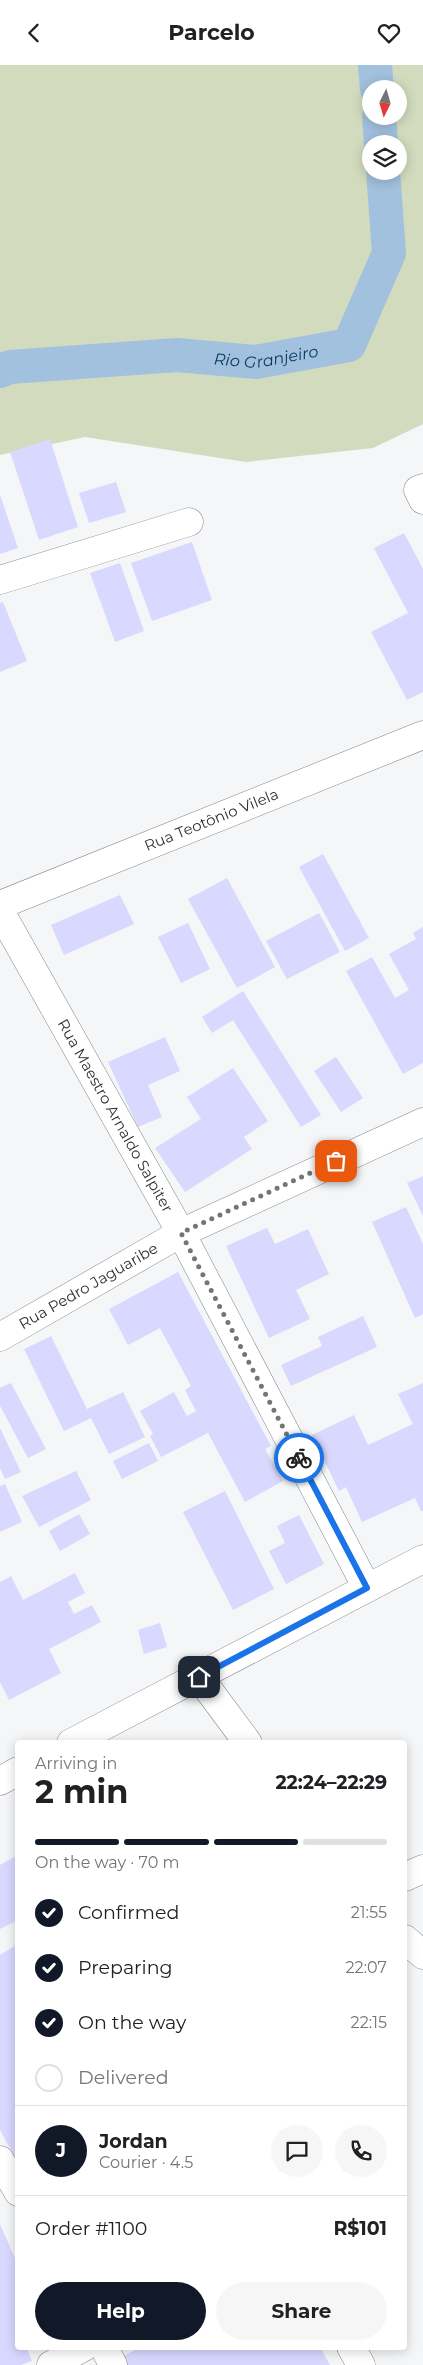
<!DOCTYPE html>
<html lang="en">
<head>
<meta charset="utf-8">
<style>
  body { margin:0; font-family:Montserrat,sans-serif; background:#f6f6f6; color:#202124; height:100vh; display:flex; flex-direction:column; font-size:19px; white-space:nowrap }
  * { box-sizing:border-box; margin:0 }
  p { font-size:16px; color:#757577 }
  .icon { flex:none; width:28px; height:28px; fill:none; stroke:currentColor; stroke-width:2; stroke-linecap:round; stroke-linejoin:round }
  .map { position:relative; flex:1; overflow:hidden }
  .panel { position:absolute; left:15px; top:1675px; width:392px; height:610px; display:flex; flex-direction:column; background:#fff; border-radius:5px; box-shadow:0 2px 12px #0003 }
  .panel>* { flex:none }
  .needle { width:32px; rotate:185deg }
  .tools { position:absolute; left:362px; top:15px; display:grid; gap:10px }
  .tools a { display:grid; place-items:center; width:45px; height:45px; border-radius:50%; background:#fff; box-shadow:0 2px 12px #0003; font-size:25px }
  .pin { position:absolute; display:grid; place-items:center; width:42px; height:42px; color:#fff; margin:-21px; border-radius:10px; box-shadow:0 2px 8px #0006 }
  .courier { position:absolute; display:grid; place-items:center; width:50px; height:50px; margin:-25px; border:4px solid #1a73e8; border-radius:50%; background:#fff; color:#222; box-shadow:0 1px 6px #0007 }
  .overview em { font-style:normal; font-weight:700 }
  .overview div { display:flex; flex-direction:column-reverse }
  .overview { display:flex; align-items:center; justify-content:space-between; height:85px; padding:0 20px }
  h1 { font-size:32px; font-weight:700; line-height:38px }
  .bar { display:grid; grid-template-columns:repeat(4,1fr); gap:8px 5px; align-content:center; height:60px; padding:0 20px }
  .bar i { height:6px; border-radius:4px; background:#e0e0e0 }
  .bar .active { background:#111827 }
  .bar p { grid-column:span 4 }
  .line { display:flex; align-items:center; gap:12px; padding:0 20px; border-top:1px solid #e0e0e0 }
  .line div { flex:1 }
  .round { display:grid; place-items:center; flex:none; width:52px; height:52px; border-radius:26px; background:#f6f6f6 }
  ol { padding:0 20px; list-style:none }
  li { display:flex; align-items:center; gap:15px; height:55px }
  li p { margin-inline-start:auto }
  li .icon { padding:5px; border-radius:50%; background:#111827; color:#fff; stroke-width:4 }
  li:last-child { color:#757577 }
  li i { width:28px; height:28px; border:2px solid #e0e0e0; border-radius:50% }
  .action { display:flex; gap:10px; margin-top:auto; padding:10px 20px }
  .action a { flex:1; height:58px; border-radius:30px; background:#111827; color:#fff; font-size:20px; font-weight:700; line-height:58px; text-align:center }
  .action a+a { background:#f6f6f6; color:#202124 }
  header { display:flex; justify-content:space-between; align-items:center; height:65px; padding:0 20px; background:#fff; font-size:22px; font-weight:700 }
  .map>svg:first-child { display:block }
</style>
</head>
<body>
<header><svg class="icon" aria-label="back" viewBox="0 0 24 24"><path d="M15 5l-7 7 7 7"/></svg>Parcelo<svg class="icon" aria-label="heart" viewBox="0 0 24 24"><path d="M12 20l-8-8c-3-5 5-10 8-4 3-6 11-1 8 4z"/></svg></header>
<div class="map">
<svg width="423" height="2300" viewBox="0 0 423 2300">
  <rect width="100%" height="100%" fill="#f5f6f8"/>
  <path fill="#d2dbbd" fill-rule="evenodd" d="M0,0H423V359L373,383L246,397L85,372L0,390ZM371,24H399V51H371ZM371,79H399V106H371Z"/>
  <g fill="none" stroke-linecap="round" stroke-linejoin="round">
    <g stroke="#a2c1de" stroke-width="34">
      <polyline points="375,0 377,24"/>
      <polyline points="379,51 381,79"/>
      <path id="s1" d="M0,306L10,302L177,290L256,297L349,280L389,188L383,106"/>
    </g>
  </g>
  <g fill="#d9d8ff">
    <polygon points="50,374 78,462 39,475 10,387"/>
    <polygon points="116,417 126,447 89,458 79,428"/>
    <polygon points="0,430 18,483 0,489"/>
    <polygon points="404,468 423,504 423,627 407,635 371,567 408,548 374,483"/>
    <polygon points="192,477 212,535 152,556 131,498"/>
    <polygon points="120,498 144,566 115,577 90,508"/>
    <polygon points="3,537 27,596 0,607 0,538"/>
    <polygon points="323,789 369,873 345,886 299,802"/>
    <polygon points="227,813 275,902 237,923 188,834"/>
    <polygon points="120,830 134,859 64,890 51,860"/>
    <polygon points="319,848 340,887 287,914 266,876"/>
    <polygon points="188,858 210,904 181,918 158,872"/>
    <polygon points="423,862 423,998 403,1009 346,906 372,892 395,933 409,925 389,889 416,874 413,868"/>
    <polygon points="243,926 321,1050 301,1062 233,955 212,968 202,952"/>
    <polygon points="165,972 180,1006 148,1020 162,1052 138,1062 108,997"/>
    <polygon points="336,992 363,1033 341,1047 314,1006"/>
    <polygon points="233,1003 268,1056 244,1072 252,1084 185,1127 155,1083 201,1054 187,1032"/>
    <polygon points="423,1111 423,1151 407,1118"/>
    <polygon points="406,1142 423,1179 423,1249 415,1253 372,1157"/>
    <polygon points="267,1163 275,1179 308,1164 329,1209 296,1225 310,1254 269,1273 226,1181"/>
    <polygon points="178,1207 271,1381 265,1384 283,1416 245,1437 208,1368 161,1392 150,1371 153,1369 140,1346 174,1327 187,1351 196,1346 185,1325 191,1321 160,1263 128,1280 109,1244"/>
    <polygon points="363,1251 377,1282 291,1321 281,1300 322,1281 318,1272"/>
    <polygon points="51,1271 87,1344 123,1327 145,1372 109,1389 91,1353 64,1366 24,1284"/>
    <polygon points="11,1318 46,1384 28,1393 0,1341 0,1323"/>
    <polygon points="423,1318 423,1446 421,1446 415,1433 362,1457 346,1422 339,1426 312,1370 354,1350 368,1380 413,1359 398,1329"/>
    <polygon points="0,1363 21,1407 5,1414 0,1403"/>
    <polygon points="149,1378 158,1396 122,1414 113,1396"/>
    <polygon points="76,1406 91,1435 39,1462 22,1431"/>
    <polygon points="5,1419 22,1457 0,1467 0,1421"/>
    <polygon points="225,1426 274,1524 233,1545 183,1447"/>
    <polygon points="79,1449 90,1469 60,1486 49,1466"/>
    <polygon points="299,1450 324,1499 286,1519 269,1486 285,1478 277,1461"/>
    <polygon points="75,1508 85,1528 68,1537 74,1549 92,1540 101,1557 49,1584 61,1608 9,1635 0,1617 0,1517 11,1511 23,1535"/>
    <polygon points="160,1558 167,1582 144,1589 138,1565"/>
    <polygon points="18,1790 18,1855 0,1864 0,1800"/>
    <polygon points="18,1879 18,2098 0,2065 0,1890"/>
    <polygon points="0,2159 18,2200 18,2282 26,2282 32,2296 21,2300 0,2300"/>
    <polygon points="140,2282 320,2282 330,2300 120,2300 117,2295"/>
  </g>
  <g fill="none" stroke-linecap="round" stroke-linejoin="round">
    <defs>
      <g id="minor">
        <polyline points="423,423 418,425 423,435"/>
        <polyline points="0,515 189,457"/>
        <path id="s2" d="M0,840L423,670"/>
        <path id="s3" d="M0,846L181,1168L367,1523"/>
        <path id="s4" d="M0,1272L181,1168L423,1057"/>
        <polyline points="199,1612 248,1678"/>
        <polyline points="71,1678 423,1494"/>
        <polyline points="0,1716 18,1706"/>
        <polyline points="405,1812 423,1804"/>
        <polyline points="405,1874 423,1890"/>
        <polyline points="0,2095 18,2127"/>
        <polyline points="104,2282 113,2300"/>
        <polyline points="351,2282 361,2300"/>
        <polyline points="51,2300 84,2282"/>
      </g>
    </defs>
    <use href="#minor" stroke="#878789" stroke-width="29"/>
    <use href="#minor" stroke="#fff" stroke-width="28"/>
  </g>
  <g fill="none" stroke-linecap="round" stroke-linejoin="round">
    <polyline stroke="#747575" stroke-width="5" stroke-dasharray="0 9" points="299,1393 181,1168 336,1096"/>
    <polyline stroke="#1a73e8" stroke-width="6" points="199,1612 367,1523 299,1393"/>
  </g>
  <g text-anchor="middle" stroke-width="4" stroke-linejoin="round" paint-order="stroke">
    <g font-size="15" fill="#2e2f2f" stroke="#f5f6f8">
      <text dy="5" stroke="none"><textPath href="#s2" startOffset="228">Rua Teotônio Vilela</textPath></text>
      <text dy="5" stroke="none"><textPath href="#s3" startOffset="235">Rua Maestro Arnaldo Salpiter</textPath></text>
      <text dy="5" stroke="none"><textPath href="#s4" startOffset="102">Rua Pedro Jaguaribe</textPath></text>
    </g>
    <g font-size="16" font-style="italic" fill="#06395f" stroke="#f5f6f8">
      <text dy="6" stroke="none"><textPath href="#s1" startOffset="268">Rio Granjeiro</textPath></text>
    </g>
  </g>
</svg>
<div class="tools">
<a><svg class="needle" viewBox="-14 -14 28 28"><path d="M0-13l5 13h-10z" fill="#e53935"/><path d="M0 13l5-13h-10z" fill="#757577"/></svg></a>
<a><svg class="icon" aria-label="layers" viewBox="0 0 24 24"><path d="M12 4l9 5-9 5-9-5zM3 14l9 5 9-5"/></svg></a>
</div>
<div class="pin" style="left:336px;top:1096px;background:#ea580c"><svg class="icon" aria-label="bag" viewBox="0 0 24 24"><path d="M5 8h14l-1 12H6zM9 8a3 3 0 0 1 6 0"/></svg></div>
<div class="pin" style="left:199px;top:1612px;background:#1f2937"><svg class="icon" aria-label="home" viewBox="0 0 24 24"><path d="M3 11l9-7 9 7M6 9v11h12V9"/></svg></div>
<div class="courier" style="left:299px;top:1393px"><svg class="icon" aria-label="bike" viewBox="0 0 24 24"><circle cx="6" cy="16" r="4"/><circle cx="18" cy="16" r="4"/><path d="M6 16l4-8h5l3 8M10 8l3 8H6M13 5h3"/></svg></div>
<section class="panel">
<div class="overview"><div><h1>2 min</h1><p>Arriving in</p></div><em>22:24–22:29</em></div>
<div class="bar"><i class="active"></i><i class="active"></i><i class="active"></i><i></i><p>On the way · 70 m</p></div>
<ol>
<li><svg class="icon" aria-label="check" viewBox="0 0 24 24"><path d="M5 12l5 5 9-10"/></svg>Confirmed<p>21:55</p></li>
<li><svg class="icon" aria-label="check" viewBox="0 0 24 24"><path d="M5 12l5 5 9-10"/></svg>Preparing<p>22:07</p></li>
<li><svg class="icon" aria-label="check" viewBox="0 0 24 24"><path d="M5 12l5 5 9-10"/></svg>On the way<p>22:15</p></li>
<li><i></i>Delivered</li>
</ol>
<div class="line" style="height:90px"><b class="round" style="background:#111827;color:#fff">J</b><div><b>Jordan</b><p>Courier · 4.5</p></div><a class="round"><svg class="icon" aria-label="chat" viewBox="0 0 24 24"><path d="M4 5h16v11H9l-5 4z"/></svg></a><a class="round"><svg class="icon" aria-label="phone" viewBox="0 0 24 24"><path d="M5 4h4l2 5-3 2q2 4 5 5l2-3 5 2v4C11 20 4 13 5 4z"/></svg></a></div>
<div class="line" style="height:65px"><div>Order #1100</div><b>R$101</b></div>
<div class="action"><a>Help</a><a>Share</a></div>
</section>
</div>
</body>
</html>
